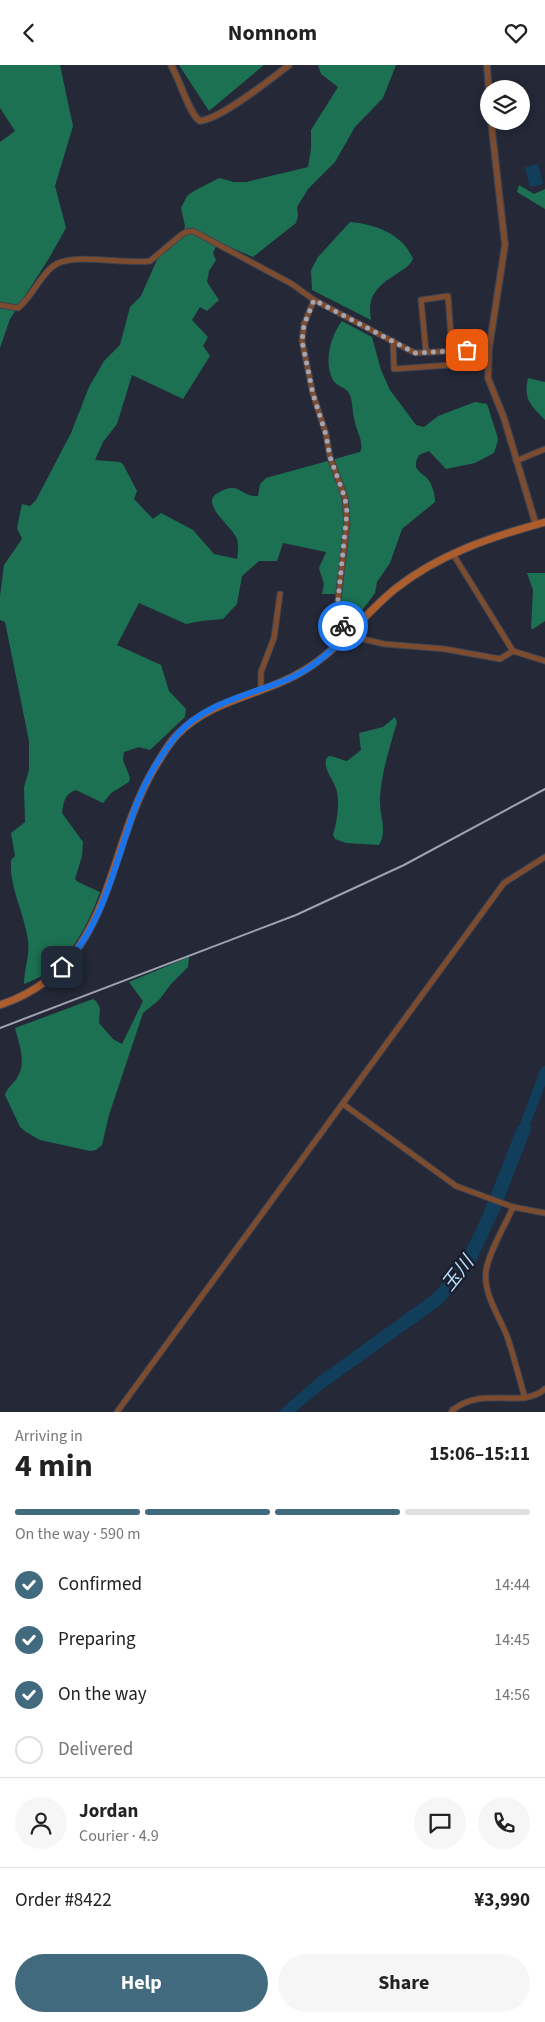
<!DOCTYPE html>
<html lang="en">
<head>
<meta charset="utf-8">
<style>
  body { margin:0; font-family:"Source Sans 3","Noto Sans JP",sans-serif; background:#f6f6f6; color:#222; height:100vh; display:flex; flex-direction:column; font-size:19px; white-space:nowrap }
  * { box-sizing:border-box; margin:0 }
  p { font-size:16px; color:#767676 }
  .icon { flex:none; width:28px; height:28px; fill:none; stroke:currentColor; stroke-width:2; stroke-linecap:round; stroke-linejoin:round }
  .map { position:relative; height:1347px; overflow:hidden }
  .panel { display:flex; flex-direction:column; background:#fff; flex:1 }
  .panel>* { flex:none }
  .controls { position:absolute; left:480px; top:15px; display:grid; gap:10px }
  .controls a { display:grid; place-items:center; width:50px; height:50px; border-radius:50%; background:#fff; box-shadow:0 2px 12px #0003; font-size:25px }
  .pin { position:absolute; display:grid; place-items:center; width:42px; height:42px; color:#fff; margin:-21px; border-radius:10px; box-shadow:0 2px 8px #0006 }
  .courier { position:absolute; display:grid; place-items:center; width:50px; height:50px; margin:-25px; border:4px solid #1a73e8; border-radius:50%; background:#fff; color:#222; box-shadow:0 1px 6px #0007 }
  .summary em { font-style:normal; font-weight:700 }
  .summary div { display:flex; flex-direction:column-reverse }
  .summary { display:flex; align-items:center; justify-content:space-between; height:85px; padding:0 15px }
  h1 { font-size:32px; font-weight:700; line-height:38px }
  .bar { display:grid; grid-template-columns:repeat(4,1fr); gap:8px 5px; align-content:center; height:60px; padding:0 15px }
  .bar i { height:6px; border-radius:4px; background:#e0e0e0 }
  .bar .current { background:#426a7f }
  .bar p { grid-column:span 4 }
  .line { display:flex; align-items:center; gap:12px; padding:0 15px; border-top:1px solid #e0e0e0 }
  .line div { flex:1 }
  .round { display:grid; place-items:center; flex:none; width:52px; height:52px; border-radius:26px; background:#f6f6f6 }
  ol { padding:0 15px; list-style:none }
  li { display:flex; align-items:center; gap:15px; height:55px }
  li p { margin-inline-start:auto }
  li .icon { padding:5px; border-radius:50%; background:#426a7f; color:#fff; stroke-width:4 }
  li:last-child { color:#767676 }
  li i { width:28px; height:28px; border:2px solid #e0e0e0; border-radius:50% }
  .cta { display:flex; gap:10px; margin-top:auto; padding:10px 15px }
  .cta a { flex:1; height:58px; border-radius:30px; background:#426a7f; color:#fff; font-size:20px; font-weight:700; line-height:58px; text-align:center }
  .cta a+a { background:#f6f6f6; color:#222 }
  header { display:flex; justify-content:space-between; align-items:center; height:65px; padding:0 15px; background:#fff; font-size:22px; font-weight:700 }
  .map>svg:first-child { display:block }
</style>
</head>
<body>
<header><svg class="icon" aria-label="back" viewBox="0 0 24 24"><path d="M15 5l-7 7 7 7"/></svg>Nomnom<svg class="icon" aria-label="heart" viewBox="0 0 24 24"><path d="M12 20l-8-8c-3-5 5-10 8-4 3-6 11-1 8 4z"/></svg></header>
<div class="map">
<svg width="545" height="1347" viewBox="0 0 545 1347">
  <rect width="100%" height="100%" fill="#242837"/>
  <g fill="#1c7152">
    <polygon points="0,0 60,0 73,61 55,121 66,163 48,195 10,254 0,283 0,77 15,66 0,43"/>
    <polygon points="179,0 264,0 209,46"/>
    <path d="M318,0H396L383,33L355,62L335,97L308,124L297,142L298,151L296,158L253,192L223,179L216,181L213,188L216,195L209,206L207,217L219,235L207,246L200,242L192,255L208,272L203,281L210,291L183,334L132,310L117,359L103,377L95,395L120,397L123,399L137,426L134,434L153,454L161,448L193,465L214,489L237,494C238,487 239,481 237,474C234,463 198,438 218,428C222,425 227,423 233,423C242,424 246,432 258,431L260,419L266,413L360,387C361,384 362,382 361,379C361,372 356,364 355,357C352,348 353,338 350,330C347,322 337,322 333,315C323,298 331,270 342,256L372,272L381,305L390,325L416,360L424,362L438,351L475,337L487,339L497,370L498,375L494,388L475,398L446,404L429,386L419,390C410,407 422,405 430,417C433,423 435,430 435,437L402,464L390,498L377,517L375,528L358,551L351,554L348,553L341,542V529H322L324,519L319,503L326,487L283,478L277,496H259L242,511L237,539L223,554L201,556L186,559L139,538L117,580L161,600L169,626L186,644L185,652L150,685L139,682L124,687L123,695L130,713L129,717L111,728L103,738L76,725C65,728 63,738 62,748L83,777L82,791L75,814L78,817L100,827C86,866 65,905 24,919C24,905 30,890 28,876C25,849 9,823 11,795L15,791L11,768L25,757L24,722L29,705V676L5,557L0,555V531L4,500L22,474L17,463L22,439L30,441L36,435L71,368L89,322L104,296L120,280L130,242L141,231L160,188L184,165L185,161L181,143L187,131L194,126L219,113L234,117H246L308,102L311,84V65L338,22L321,9Z"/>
    <polygon points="519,120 534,129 545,124 545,144 517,127"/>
    <path d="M350,157C375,159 403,169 413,194C409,202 402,205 395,210C376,222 367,232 371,255L312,225L311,205L318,192Z"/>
    <path d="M528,313L545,317V355C531,340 523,335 528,313Z"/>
    <polygon points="527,508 545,508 545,556 533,564 531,563 533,525"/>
    <path d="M395,652L397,657C390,682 381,708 380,734C379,750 388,766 379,780L346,778L338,775L335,774L333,770C337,756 341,734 335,721C331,711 324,705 326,694L329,691C335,691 341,695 347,696L361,685L359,668L383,662Z"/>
    <path d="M189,892L188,902L171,919L159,935L143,948L109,1050L102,1080L96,1085L90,1086L40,1075L26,1067L20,1062L5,1030C7,1023 13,1019 17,1013C27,998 19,979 15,963L93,934L96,936L100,943L99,958L113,974L122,979L143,936L129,917Z"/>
  </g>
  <g fill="#103e5b">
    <polygon points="538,99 543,119 530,122 525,102"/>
    <polygon points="518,1060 532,1062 500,1145 474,1201 442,1239 323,1324 295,1347 278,1347 318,1312 433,1229 459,1200 483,1149"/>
  </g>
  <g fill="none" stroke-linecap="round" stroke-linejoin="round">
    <polyline stroke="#103e5b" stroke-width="10" points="520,1073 545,1006"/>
    <defs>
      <g id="minor">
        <polyline points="314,235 304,259 302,276 313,329 326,369 330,392 345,433 347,459 338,535 339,549 346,570 384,579 445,584 500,594 513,586"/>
        <path d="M0,240L18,243C32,232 38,214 52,202C70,186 124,200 150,196L181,170L186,167L193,166L292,219L314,235L415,288L489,284"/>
        <polyline points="393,276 394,304 464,299 467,285"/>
        <polyline points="426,287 421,235 448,231 452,285"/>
        <polyline points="516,396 545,384"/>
        <polyline points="453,489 513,586 545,596"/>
        <polyline points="261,624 261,607 274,573 280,529"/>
        <polyline points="343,1039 456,1121 513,1142 545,1148"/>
        <path d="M513,1142C505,1161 489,1186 486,1206C483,1228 499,1251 507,1271C514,1291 519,1313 525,1333"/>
        <path d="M453,1345C483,1320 521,1345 545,1324"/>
        <polyline points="117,1347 504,818 545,792"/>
      </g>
      <g id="tertiary">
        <path d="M171,0C180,15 189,49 200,56C221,54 271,14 289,0"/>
        <polyline points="487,0 489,28"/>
        <polyline points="491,56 505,180 489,284 488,313 504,353 536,460"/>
        <polyline points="452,1347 453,1345"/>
      </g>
      <path id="secondary" d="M0,940C115,901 103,789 155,702C162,691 168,679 177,670C212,633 263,631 303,606C339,585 363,550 395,524C439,489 491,472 545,457"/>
    </defs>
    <use href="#minor" stroke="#3f4351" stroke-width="7"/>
    <use href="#tertiary" stroke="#3f4351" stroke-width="8"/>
    <use href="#secondary" stroke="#3f4351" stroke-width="9"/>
    <use href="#minor" stroke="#7d4c2f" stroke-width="5"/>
    <use href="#tertiary" stroke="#7d4c2f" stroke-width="5.5"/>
    <use href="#secondary" stroke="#ac5d2d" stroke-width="7"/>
    <polyline stroke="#a0a3af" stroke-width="2" points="0,963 296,850 404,800 545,724"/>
  </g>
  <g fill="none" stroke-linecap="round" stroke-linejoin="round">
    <polyline stroke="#a3a6b2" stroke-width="5" stroke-dasharray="0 9" points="343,561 339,549 338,535 347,447 345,433 330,392 326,370 313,329 302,276 304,260 314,235 415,288 467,285"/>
    <path stroke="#1a73e8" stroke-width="6" d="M62,902C105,859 116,793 137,738C146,715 160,691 175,672C202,639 249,630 286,615C310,605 329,589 346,570L343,561"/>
  </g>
  <g text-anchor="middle" stroke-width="5" stroke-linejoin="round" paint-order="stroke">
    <g font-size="19" font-style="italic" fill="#b4dcfa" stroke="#1b1e2c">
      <text transform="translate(457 1208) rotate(-52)" y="7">玉川</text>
    </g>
  </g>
</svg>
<div class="controls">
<a><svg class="icon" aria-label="layers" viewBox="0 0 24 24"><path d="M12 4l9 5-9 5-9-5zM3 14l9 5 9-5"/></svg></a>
</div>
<div class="pin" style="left:467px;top:285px;background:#ea580c"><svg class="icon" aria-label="bag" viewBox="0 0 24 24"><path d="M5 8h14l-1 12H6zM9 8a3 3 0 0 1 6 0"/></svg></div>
<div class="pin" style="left:62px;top:902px;background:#1f2937"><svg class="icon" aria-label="home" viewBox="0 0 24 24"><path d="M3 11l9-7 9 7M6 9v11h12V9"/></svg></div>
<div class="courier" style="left:343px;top:561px"><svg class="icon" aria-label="bike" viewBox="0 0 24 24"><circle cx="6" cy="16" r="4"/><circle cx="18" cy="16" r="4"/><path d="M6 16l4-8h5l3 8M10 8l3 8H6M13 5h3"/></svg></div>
</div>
<section class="panel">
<div class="summary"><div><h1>4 min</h1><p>Arriving in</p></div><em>15:06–15:11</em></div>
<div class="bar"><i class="current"></i><i class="current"></i><i class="current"></i><i></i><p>On the way · 590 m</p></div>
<ol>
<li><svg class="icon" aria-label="check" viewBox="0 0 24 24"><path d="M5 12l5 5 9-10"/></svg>Confirmed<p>14:44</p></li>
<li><svg class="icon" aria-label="check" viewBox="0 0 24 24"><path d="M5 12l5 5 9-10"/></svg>Preparing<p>14:45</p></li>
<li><svg class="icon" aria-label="check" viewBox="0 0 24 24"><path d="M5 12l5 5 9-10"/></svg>On the way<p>14:56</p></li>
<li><i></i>Delivered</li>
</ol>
<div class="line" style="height:90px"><a class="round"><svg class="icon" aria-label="person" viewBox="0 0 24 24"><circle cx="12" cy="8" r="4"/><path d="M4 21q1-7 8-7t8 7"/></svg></a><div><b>Jordan</b><p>Courier · 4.9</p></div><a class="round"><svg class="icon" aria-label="chat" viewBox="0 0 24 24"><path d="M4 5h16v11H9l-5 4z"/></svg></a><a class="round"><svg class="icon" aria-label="phone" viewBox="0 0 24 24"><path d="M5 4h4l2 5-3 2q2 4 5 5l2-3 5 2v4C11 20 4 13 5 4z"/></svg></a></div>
<div class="line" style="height:65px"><div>Order #8422</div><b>¥3,990</b></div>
<div class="cta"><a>Help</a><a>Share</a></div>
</section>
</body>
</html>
